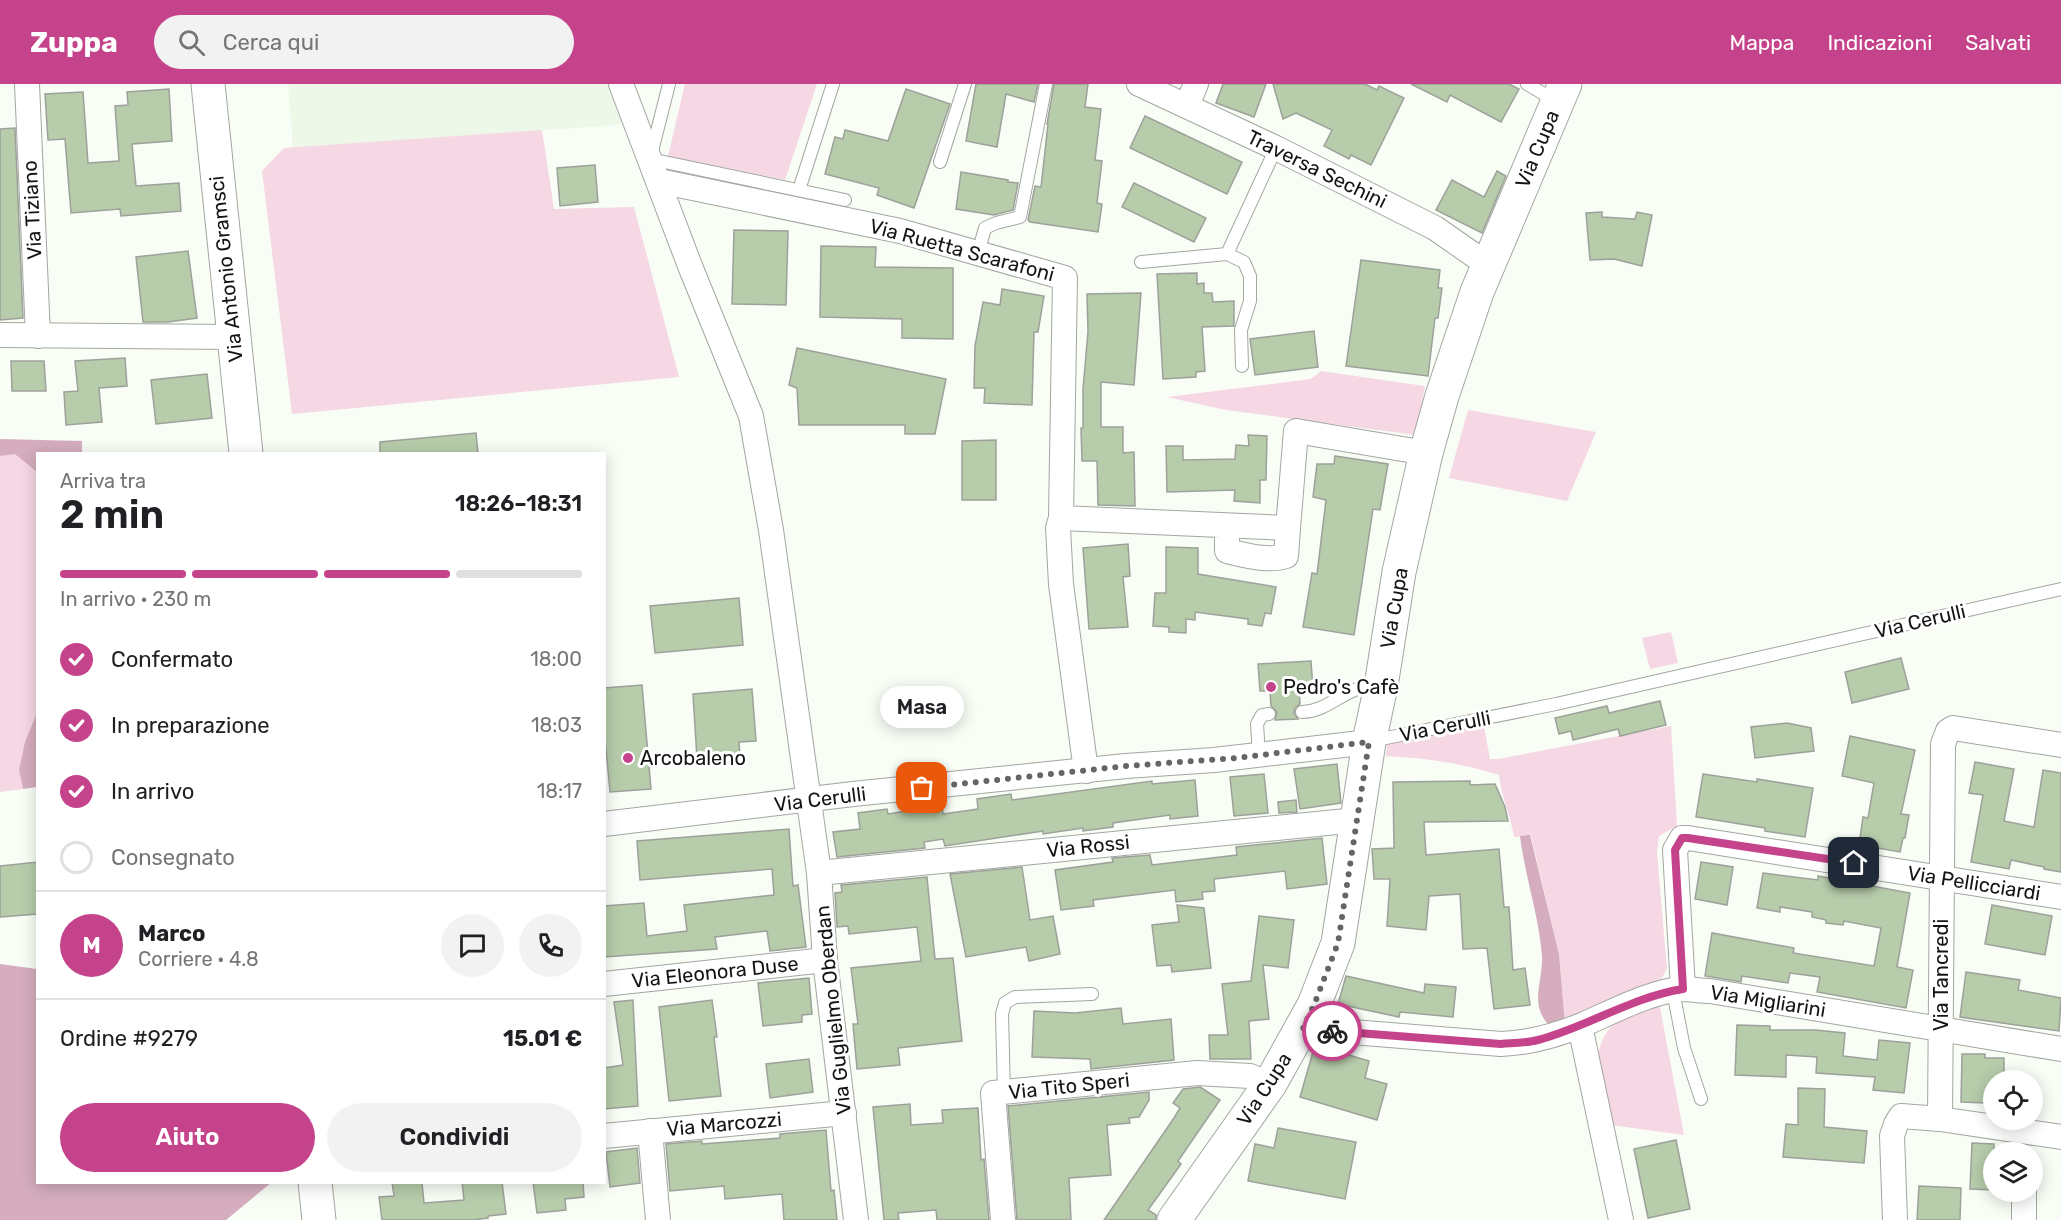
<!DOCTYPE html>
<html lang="it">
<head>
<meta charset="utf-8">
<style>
  body { margin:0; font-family:Rubik,sans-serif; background:#f2f2f2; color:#202124; height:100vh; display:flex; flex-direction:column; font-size:22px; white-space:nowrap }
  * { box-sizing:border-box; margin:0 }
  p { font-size:20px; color:#757577 }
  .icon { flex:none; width:33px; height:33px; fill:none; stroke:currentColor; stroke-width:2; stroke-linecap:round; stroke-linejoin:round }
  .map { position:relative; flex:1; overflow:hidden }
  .side { position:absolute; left:36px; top:368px; width:570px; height:732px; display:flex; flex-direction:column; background:#fff; border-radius:0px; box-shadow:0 3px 15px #0003 }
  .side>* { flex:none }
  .fabs { position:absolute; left:1983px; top:986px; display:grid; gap:12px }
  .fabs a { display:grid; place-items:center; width:60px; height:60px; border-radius:50%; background:#fff; box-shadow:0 3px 15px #0003; font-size:30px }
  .pin { position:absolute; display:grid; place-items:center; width:51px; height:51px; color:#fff; margin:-26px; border-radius:12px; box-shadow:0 3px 9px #0006 }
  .courier { position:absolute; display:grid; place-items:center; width:60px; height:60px; margin:-30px; border:4px solid #c5438a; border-radius:50%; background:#fff; color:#222; box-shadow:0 2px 8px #0007 }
  .bubble { position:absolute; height:42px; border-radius:21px; background:#fff; box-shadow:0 3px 15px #0003; font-size:20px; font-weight:600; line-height:42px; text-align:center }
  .head em { font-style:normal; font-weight:600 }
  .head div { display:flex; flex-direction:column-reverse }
  .head { display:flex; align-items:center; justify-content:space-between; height:102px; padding:0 24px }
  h1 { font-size:39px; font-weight:600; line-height:45px }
  .bar { display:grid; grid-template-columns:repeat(4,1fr); gap:9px 6px; align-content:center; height:72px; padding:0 24px }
  .bar i { height:8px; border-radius:4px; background:#e0e0e0 }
  .bar .selected { background:#c5438a }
  .bar p { grid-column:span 4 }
  .line { display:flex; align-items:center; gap:15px; padding:0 24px; border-top:2px solid #e0e0e0 }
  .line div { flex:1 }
  .round { display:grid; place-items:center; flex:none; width:63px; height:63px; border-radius:32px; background:#f2f2f2 }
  ol { padding:0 24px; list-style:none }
  li { display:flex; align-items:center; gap:18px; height:66px }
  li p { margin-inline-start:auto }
  li .icon { padding:6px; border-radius:50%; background:#c5438a; color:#fff; stroke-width:4 }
  li:last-child { color:#757577 }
  li i { width:33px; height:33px; border:3px solid #e0e0e0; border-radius:50% }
  .action { display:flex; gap:12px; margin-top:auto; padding:12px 24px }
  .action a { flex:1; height:69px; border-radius:36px; background:#c5438a; color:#fff; font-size:24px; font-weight:600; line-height:69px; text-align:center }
  .action a+a { background:#f2f2f2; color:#202124 }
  header { display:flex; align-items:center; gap:36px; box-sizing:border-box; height:84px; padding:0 30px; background:#c5438a; color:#fff }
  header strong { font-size:28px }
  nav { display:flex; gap:33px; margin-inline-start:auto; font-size:21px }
  .search { width:420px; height:54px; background:#f2f2f2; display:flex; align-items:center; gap:15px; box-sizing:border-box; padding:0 21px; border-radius:33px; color:#757577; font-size:22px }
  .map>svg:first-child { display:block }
</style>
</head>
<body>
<header>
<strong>Zuppa</strong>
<div class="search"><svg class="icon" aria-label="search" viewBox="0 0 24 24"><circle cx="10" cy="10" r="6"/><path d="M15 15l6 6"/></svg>Cerca qui</div>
<nav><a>Mappa</a><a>Indicazioni</a><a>Salvati</a></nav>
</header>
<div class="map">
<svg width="2061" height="1136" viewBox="0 0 2061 1136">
  <rect width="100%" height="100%" fill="#f8fdf6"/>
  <polygon fill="#eef8e9" points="288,0 612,0 630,40 293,64"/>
  <g fill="#f6d7e4">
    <polygon points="685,0 817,0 785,96 668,72"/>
    <polygon points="542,46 554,125 634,123 679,293 292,330 262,87 284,64"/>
    <polygon points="1321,287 1425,302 1416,351 1226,326 1167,313 1311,295"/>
    <polygon points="1468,326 1596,348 1567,417 1449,394"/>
    <polygon points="15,369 38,388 37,629 19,686 23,705 0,708 0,372"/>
    <polygon points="1671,548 1678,579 1650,585 1642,554"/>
    <path d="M1484,642L1490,675H1498L1671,642L1677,742L1659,752L1657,769L1667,884L1658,902L1565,940L1559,870L1531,752L1514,753C1511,732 1501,712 1499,691C1462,679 1425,674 1386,672L1387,658Z"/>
    <polygon points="1659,918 1684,1051 1611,1041 1597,972 1603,954 1613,940"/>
  </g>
  <g fill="#d5adbe">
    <polygon points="0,355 82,357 82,369 38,369 37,388 15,370 0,372"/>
    <polygon points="37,629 37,703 23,705 19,686 25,658"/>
    <path d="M1530,751L1559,870L1565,940L1551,943C1528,922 1543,899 1542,872C1539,832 1525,793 1520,752Z"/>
    <polygon points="0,880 37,885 38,1098 272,1098 226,1136 0,1136"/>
  </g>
  <g fill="#b6ccaa" stroke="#9da19a" stroke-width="1.5">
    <polygon points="976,0 1038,0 1034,18 1006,10 997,63 966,57"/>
    <polygon points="1054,0 1088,0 1085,23 1101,25 1095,76 1102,77 1097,119 1102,120 1098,148 1030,138 1028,136 1035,102 1041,103 1048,40 1047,40"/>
    <polygon points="1223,0 1266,0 1254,33 1216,19"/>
    <polygon points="1273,0 1365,0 1377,6 1379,2 1404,14 1371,81 1351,71 1349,75 1324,62 1332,46 1296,29 1283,35"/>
    <polygon points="1411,0 1509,0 1519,5 1501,38 1450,11 1447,18"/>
    <polygon points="169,5 172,57 132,60 136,102 179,99 181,127 121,132 120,125 71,129 65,55 48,56 45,10 83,8 88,79 119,77 115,22 128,21 127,8"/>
    <polygon points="906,5 950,20 914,124 877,111 879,104 825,90 835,53 843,55 845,46 888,57"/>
    <polygon points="1145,32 1242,78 1227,110 1130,64"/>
    <polygon points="15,44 23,234 0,236 0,45"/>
    <polygon points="595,81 598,118 560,122 557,84"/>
    <polygon points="1497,87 1506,92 1482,149 1436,126 1452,96 1484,113"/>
    <polygon points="961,88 1008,96 1008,98 1018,99 1013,126 994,131 956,125"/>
    <polygon points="1134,99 1206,134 1194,158 1122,123"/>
    <polygon points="1602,128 1602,133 1635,135 1637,128 1652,131 1642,182 1614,175 1590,176 1586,129"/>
    <polygon points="734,146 788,147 786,221 732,220"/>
    <polygon points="821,162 876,163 875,183 953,184 953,255 902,254 902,235 820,233"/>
    <polygon points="188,167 197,234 168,238 143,238 136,173"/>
    <polygon points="1361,176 1440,186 1438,204 1442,204 1438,234 1435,234 1428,292 1346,282"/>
    <polygon points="1197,189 1197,200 1204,199 1204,209 1212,209 1213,218 1234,217 1234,242 1202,243 1205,287 1196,288 1196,293 1163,295 1157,190"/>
    <polygon points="1002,205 1044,212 1038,248 1034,248 1032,321 984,319 985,304 974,304 975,262 983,218 1000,221"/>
    <polygon points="1141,209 1134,301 1101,298 1101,343 1123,343 1123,369 1134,368 1135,422 1098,421 1097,377 1082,377 1081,344 1083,344 1083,305 1088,248 1087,210"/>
    <polygon points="1314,247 1318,283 1255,291 1250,255"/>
    <polygon points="797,264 946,295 935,350 905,350 905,341 799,341 797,304 789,301"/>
    <polygon points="125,274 127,302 99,304 102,338 66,341 64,308 78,307 75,277"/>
    <polygon points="11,277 44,277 46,307 12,307"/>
    <polygon points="207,290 212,334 156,340 151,296"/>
    <polygon points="476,349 478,369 380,369 380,358"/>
    <polygon points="1248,351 1267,352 1266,396 1260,396 1260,419 1234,417 1235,406 1167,408 1166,362 1183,362 1183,376 1235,375 1236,361 1249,362"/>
    <polygon points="996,356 996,416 962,416 962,357"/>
    <polygon points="1335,372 1388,380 1380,426 1373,425 1354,551 1303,543 1312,489 1317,490 1326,416 1313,413 1317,380 1334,380"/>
    <polygon points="1128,460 1130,492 1123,493 1128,543 1089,545 1083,464"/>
    <polygon points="1166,463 1198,464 1198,490 1276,503 1271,530 1265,529 1262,542 1248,540 1248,535 1195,528 1195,536 1186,535 1186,549 1169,548 1169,543 1153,542 1155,509 1166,509"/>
    <polygon points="739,514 743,561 655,569 650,522"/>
    <polygon points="1901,574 1909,605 1852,619 1845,588"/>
    <polygon points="1311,577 1313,605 1299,606 1300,620 1295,624 1294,629 1298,635 1275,636 1277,628 1271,622 1270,607 1260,607 1258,580"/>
    <polygon points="642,601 651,705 610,708 604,643 604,604"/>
    <polygon points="752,605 756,657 739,658 740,672 697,675 693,610"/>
    <polygon points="1660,617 1666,641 1620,652 1618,645 1573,656 1571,647 1559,650 1555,634 1607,622 1609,629"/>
    <polygon points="1787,639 1811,644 1814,667 1755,674 1751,643"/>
    <polygon points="1850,652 1915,666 1901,730 1909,731 1905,754 1903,754 1900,768 1859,761 1863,733 1868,734 1874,699 1842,692"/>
    <polygon points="1975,678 2014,685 2004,737 2034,743 2043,686 2061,689 2061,788 2044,785 2044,783 2011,776 2009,785 1971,778 1983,711 1969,709"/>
    <polygon points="1337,680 1341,719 1300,725 1294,685"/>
    <polygon points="1264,690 1268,729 1234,732 1230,693"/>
    <polygon points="1703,690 1757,698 1757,695 1813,704 1805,753 1765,747 1765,744 1696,733"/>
    <polygon points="1195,696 1198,732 1170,735 1170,731 1113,739 1113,743 1083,747 1083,744 1043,750 1043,747 945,762 943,755 924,758 925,764 837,773 833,748 860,745 858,729 887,725 888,730 942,721 943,730 978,725 977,715 1011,710 1012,716 1152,697 1152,700"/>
    <polygon points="1470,697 1470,701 1495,700 1505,723 1508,737 1424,738 1426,771 1499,765 1504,823 1509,823 1513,886 1525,884 1530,921 1494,925 1487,864 1463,865 1460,810 1429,812 1426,846 1387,842 1390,795 1374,795 1372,765 1394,764 1393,698"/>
    <polygon points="1296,716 1297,728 1279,729 1278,718"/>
    <polygon points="789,745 793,802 798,801 806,863 770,867 767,847 715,853 717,865 604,873 604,822 644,819 647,852 687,847 684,821 774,811 772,785 640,796 637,757"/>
    <polygon points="1322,754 1327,800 1287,805 1285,787 1214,795 1215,807 1202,808 1203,815 1176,818 1175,806 1093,816 1094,822 1061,826 1055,786 1113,778 1112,774 1150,771 1152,781 1237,771 1236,763"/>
    <polygon points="38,778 38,830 0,833 0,782"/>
    <polygon points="1701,778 1733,783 1727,821 1695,815"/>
    <polygon points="1022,783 1030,836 1053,832 1060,870 1029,877 1026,863 966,873 950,790"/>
    <polygon points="1763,789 1818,796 1818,792 1910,809 1897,883 1913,886 1906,924 1817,908 1820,893 1790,889 1788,899 1742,892 1741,898 1705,892 1712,849 1794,864 1793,869 1874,882 1881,844 1844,837 1843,841 1826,839 1826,836 1812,833 1812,828 1780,823 1780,828 1757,824"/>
    <polygon points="927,793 935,875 953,874 962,957 898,964 900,981 857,985 853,940 858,940 851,884 921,877 917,843 849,850 848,842 837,843 835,809 842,808 841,801"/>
    <polygon points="1177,821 1204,824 1211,884 1172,888 1171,881 1157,882 1152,841 1179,838"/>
    <polygon points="1992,821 2052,832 2045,871 1985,860"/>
    <polygon points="1259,832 1294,836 1288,884 1263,881 1269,935 1249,937 1251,975 1210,975 1209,951 1228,951 1222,900 1251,897"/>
    <polygon points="1966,888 2020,896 2018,906 2061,914 2059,947 1960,933"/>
    <polygon points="1346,892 1424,909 1425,900 1456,903 1453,933 1400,928 1399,933 1338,920"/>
    <polygon points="809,894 812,930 802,931 802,938 763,942 758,899"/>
    <polygon points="633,916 638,1022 604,1025 604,984 623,981 614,918"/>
    <polygon points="712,916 717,953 714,953 721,1012 669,1017 659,923"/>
    <polygon points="1121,924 1123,940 1171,935 1174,976 1091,985 1090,975 1032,973 1034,927 1075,929"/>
    <polygon points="1737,941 1770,942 1770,946 1815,946 1845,949 1843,972 1877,976 1879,956 1910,959 1904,1009 1873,1006 1875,993 1816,989 1817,973 1786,971 1786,993 1735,991"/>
    <polygon points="1315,961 1369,977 1365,994 1387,1000 1377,1036 1300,1013"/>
    <polygon points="1962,970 1985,970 1985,974 2004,974 2004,996 1994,996 1994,1014 1985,1014 1985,1019 1961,1018"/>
    <polygon points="809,975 813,1008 770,1014 766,980"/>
    <polygon points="1200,1003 1220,1016 1178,1077 1181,1080 1148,1126 1156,1131 1156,1136 1104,1136 1174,1034 1180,1024 1173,1019 1183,1005"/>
    <polygon points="1798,1004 1825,1005 1824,1043 1867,1047 1864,1079 1783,1073 1786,1040 1798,1041"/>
    <polygon points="1149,1008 1149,1016 1139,1033 1129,1034 1130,1039 1107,1041 1111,1091 1069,1094 1071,1136 1017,1136 1008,1022"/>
    <polygon points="910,1020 911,1041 943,1039 942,1026 978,1024 981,1076 984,1075 989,1136 937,1136 936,1126 898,1129 899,1136 884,1136 873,1023"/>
    <polygon points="1278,1044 1356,1058 1345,1115 1248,1097 1255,1060 1274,1064"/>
    <polygon points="826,1046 831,1107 834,1106 837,1136 784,1136 782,1110 725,1115 724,1102 670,1107 666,1060 702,1057 702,1060 780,1054 780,1050"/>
    <polygon points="1676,1056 1690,1125 1648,1134 1634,1065"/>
    <polygon points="1972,1059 1994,1060 1994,1106 1970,1105"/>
    <polygon points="637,1064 640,1099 610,1103 606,1068"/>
    <polygon points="392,1098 422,1099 424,1119 464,1116 462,1098 502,1098 506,1130 488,1132 488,1134 473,1136 382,1136 379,1113 394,1112"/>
    <polygon points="533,1098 583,1098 584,1113 565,1115 566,1126 537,1129"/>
    <polygon points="1919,1102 1961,1104 1960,1136 1917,1136"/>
  </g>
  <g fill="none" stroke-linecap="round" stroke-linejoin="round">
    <defs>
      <g id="lane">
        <polyline points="669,0 650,75 845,116"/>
        <polyline points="1527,0 1556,17"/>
        <polyline points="940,78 965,0"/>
        <polyline points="799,106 833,0"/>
        <polyline points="978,169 985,144 996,139 1020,133 1046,0"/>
        <polyline points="1227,170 1276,64"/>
        <polyline points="1141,178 1227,170 1244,178 1250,192 1250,217 1241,246 1242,282"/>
        <path d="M1302,628C1332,627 1347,599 1380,602"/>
        <polyline points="1371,657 1556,620 2061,505"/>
        <polyline points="1259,671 1257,640 1262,631 1269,630"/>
        <polyline points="1673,907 1684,964 1701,1015"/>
        <polyline points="1004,1008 1002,930 1005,919 1015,913 1092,910"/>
      </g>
      <g id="street">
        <polyline points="27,0 38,252"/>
        <polyline points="621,0 690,182 751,332 771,446 819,789 825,876 856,1136"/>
        <polyline points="1139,0 1276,64 1435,144 1488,181"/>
        <polyline points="1187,21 1196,0"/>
        <polyline points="659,97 900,147 1065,194 1061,434 1058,444 1061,500 1086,687"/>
        <polyline points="0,251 234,253"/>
        <path d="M1061,434L1288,444L1286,472C1268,478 1245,471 1227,467V442"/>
        <polyline points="1288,444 1296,347 1426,369"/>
        <polyline points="604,740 853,710 1126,682 1214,676 1369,658"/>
        <polyline points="819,789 1357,736"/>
        <polyline points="604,900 825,876"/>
        <polyline points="1683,905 1675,766 1682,754 1688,754 2061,813"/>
        <polyline points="1580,942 1621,1136"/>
        <path d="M1303,944L1501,960C1529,959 1555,952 1582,941C1610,929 1651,907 1682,905C1691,905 1701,907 1710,907L2061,965"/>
        <polyline points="1940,1035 1943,660 1948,647 1953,644 2061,661"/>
        <polyline points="650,1047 658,1136"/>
        <polyline points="604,1052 844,1029"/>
        <polyline points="1003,1136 993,1009 1197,989 1250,992 1270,1000"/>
        <polyline points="1895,1136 1892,1052 1896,1040 1901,1032 1940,1035 2061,1053"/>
        <polyline points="2024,1136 2024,1107"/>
      </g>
      <g id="secondary">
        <polyline points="208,0 246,369"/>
        <polyline points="315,1098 319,1136"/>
        <polyline points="1174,1136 1270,1000 1314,921 1338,859 1369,658 1381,602 1399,488 1426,369 1442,312 1477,208 1565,0"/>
      </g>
    </defs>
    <use href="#lane" stroke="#a2a7a0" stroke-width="14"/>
    <use href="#street" stroke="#a2a7a0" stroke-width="26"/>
    <use href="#secondary" stroke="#a2a7a0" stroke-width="35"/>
    <use href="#lane" stroke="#fff" stroke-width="12"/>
    <use href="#street" stroke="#fff" stroke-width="24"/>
    <use href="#secondary" stroke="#fff" stroke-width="33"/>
  </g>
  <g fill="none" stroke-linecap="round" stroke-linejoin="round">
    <polyline stroke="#646662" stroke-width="6" stroke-dasharray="0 10.8" points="922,704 1126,682 1236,674 1369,658 1338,859 1314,921 1303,944 1332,947"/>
    <path stroke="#c5438a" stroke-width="8" d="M1332,947L1501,960C1513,959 1526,959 1538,956C1587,943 1632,913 1683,905L1675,766L1682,754H1688L1854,779"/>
  </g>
  <g fill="#c5438a" stroke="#fff" stroke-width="2">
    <circle cx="1271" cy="603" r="6"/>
    <circle cx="628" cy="674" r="6"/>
  </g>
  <g text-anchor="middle" stroke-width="6" stroke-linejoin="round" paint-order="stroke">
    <g font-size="20" fill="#141513" stroke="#fff">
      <text transform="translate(1537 65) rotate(-67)" y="7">Via Cupa</text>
      <text transform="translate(1317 85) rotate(26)" y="7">Traversa Sechini</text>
      <text transform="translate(32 126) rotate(-93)" y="7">Via Tiziano</text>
      <text transform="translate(962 166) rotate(15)" y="7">Via Ruetta Scarafoni</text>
      <text transform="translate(226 185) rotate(-96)" y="7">Via Antonio Gramsci</text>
      <text transform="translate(1394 524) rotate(-80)" y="7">Via Cupa</text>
      <text transform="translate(1920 537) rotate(-13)" y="7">Via Cerulli</text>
      <text transform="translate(1445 642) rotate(-11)" y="7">Via Cerulli</text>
      <text transform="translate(820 715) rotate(-7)" y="7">Via Cerulli</text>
      <text transform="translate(1088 762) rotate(-6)" y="7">Via Rossi</text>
      <text transform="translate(1974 799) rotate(9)" y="7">Via Pellicciardi</text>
      <text transform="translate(715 888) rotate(-6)" y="7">Via Eleonora Duse</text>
      <text transform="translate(1941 891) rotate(-90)" y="7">Via Tancredi</text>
      <text transform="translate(1768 917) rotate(9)" y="7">Via Migliarini</text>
      <text transform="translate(833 926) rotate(-96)" y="7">Via Guglielmo Oberdan</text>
      <text transform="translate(1069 1002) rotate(-6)" y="7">Via Tito Speri</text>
      <text transform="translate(1264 1005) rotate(-57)" y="7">Via Cupa</text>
      <text transform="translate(724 1040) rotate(-5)" y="7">Via Marcozzi</text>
    </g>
    <g font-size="20" fill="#141513" stroke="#fff" text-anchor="start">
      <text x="1283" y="610">Pedro's Cafè</text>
      <text x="640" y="681">Arcobaleno</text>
    </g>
  </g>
</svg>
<div class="fabs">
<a><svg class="icon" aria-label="locate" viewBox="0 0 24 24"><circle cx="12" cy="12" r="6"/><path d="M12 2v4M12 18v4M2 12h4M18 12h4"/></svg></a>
<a><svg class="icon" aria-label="layers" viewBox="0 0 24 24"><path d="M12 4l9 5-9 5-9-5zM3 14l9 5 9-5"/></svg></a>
</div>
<div class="pin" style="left:922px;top:704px;background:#ea580c"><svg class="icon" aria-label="bag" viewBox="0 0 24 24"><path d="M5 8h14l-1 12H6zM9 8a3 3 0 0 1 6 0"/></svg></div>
<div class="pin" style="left:1854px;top:779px;background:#1f2937"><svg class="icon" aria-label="home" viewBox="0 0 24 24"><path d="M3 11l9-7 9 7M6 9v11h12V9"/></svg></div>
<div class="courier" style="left:1332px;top:947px"><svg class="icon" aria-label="bike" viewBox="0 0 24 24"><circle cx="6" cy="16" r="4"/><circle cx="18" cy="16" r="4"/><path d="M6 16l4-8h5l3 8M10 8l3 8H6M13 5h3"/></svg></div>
<div class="bubble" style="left:880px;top:602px;width:84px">Masa</div>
<section class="side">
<div class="head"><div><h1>2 min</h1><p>Arriva tra</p></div><em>18:26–18:31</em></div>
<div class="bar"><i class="selected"></i><i class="selected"></i><i class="selected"></i><i></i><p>In arrivo · 230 m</p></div>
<ol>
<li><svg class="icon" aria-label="check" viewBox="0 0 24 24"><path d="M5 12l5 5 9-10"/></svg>Confermato<p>18:00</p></li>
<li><svg class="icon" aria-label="check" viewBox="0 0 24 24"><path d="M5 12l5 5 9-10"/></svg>In preparazione<p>18:03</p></li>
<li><svg class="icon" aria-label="check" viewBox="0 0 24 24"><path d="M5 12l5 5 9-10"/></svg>In arrivo<p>18:17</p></li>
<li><i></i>Consegnato</li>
</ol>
<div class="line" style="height:108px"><b class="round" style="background:#c5438a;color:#fff">M</b><div><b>Marco</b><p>Corriere · 4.8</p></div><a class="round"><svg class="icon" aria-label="chat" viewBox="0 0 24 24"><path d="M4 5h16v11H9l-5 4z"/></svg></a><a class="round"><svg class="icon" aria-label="phone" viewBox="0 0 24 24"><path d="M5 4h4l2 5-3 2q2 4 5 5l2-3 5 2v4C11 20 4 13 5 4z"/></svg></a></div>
<div class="line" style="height:78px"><div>Ordine #9279</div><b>15.01 €</b></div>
<div class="action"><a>Aiuto</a><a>Condividi</a></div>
</section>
</div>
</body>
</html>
